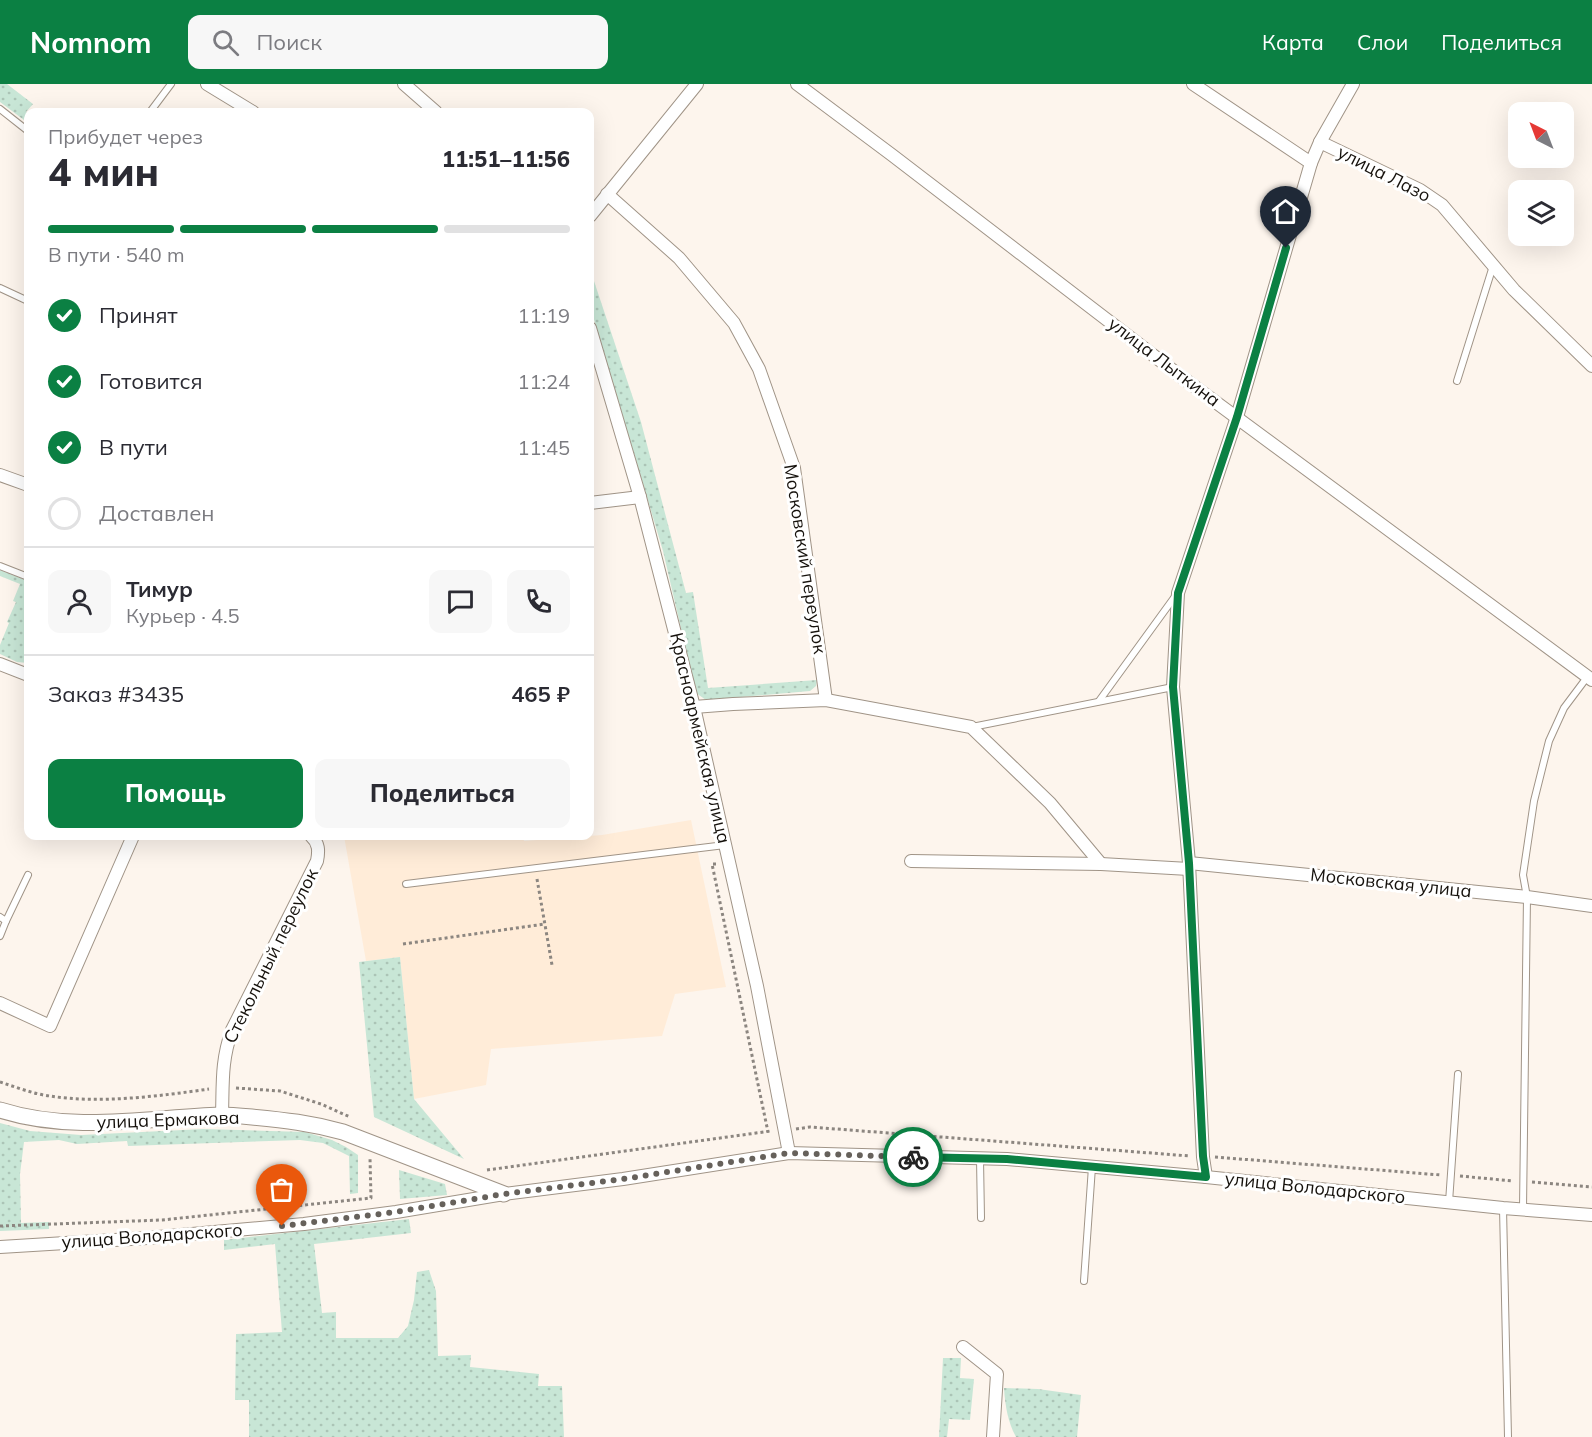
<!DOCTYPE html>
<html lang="ru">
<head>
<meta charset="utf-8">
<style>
  body { margin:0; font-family:Mulish,sans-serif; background:#f7f7f7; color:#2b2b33; height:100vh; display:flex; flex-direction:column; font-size:22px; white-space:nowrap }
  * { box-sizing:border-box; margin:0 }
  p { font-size:20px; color:#7c7c81 }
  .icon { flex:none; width:33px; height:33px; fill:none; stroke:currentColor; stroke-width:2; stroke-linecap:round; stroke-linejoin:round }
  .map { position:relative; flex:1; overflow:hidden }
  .panel { position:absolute; left:24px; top:24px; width:570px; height:732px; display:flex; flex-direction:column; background:#fff; border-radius:12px; box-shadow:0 6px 24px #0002 }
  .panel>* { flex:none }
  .needle { width:39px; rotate:318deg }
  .controls { position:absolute; left:1508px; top:18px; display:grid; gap:12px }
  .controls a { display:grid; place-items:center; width:66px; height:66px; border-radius:12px; background:#fff; box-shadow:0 6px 24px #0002; font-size:30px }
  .pin { position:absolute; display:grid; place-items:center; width:51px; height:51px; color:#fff; margin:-62px -26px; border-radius:50% 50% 50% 0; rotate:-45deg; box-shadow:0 0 6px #0007 }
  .pin .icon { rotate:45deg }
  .courier { position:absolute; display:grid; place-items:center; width:60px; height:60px; margin:-30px; border:4px solid #0b8043; border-radius:50%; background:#fff; color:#222; box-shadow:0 2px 8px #0007 }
  .overview em { font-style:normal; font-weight:800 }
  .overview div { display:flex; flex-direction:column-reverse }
  .overview { display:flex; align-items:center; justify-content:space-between; height:102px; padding:0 24px }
  h1 { font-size:39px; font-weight:800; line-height:45px }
  .bar { display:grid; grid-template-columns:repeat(4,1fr); gap:9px 6px; align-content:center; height:72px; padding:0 24px }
  .bar i { height:8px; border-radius:4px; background:#e1e1e2 }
  .bar .current { background:#0b8043 }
  .bar p { grid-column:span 4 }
  .line { display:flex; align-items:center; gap:15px; padding:0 24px; border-top:2px solid #e1e1e2 }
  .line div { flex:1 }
  .round { display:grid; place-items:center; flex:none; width:63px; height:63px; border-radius:12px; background:#f7f7f7 }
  ol { padding:0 24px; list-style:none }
  li { display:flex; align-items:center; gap:18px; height:66px }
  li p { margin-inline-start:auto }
  li .icon { padding:6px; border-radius:50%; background:#0b8043; color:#fff; stroke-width:4 }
  li:last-child { color:#7c7c81 }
  li i { width:33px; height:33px; border:3px solid #e1e1e2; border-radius:50% }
  .primary-button { display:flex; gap:12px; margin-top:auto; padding:12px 24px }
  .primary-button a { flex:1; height:69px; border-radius:12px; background:#0b8043; color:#fff; font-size:24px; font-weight:800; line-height:69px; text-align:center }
  .primary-button a+a { background:#f7f7f7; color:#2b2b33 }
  header { display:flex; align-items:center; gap:36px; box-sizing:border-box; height:84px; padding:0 30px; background:#0b8043; color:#fff }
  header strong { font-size:28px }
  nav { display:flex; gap:33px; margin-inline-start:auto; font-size:21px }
  .search { width:420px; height:54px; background:#f7f7f7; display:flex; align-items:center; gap:15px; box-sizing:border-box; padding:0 21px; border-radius:12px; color:#7c7c81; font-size:22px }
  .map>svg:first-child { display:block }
</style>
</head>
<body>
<header>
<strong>Nomnom</strong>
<div class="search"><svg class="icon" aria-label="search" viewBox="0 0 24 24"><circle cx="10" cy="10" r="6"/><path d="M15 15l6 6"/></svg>Поиск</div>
<nav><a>Карта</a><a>Слои</a><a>Поделиться</a></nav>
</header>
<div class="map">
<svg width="1592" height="1353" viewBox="0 0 1592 1353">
  <defs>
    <pattern id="grass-dots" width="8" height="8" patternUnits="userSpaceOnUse" patternTransform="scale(1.5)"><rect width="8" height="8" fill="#c8e6d6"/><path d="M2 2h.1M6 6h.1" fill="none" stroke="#abc4b6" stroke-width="1.8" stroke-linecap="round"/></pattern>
  </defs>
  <rect width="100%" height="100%" fill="#fdf5ed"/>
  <polygon fill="#ffecd8" points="691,736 726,903 675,910 662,952 491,965 486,1001 414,1015 400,873 366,877 344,752 523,752 524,757 602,751"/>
  <g fill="url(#grass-dots)">
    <polygon points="0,0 7,0 33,20 26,28 28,30 28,39 0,18"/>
    <polygon points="590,185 641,338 686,509 693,508 708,604 817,596 816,602 810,607 706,616 696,609 663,467 590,222"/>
    <polygon points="0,486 28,497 28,579 17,578 0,570 0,561 9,539 7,538 16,518 13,517 20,500 0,492"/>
    <polygon points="400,873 414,1015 464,1075 374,1033 359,878"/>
    <polygon points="0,1039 30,1047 81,1051 203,1045 305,1048 332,1056 346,1063 358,1071 358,1109 350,1110 349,1072 323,1059 300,1056 128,1062 127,1057 77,1060 59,1056 24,1058 20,1090 21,1139 49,1138 49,1145 0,1147"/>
    <polygon points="399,1086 445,1100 447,1111 400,1115"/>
    <polygon points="409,1135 411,1149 314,1160 322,1229 336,1228 336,1254 398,1254 408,1242 414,1216 417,1188 429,1186 436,1207 438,1272 471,1271 470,1283 539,1290 538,1302 562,1302 564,1353 249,1353 249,1316 235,1316 236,1250 282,1248 275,1160 224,1166 224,1156"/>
    <polygon points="943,1274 961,1274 960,1294 974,1295 970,1336 949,1335 947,1353 939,1353"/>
    <path d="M1004,1304L1038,1305L1081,1311L1077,1353H1016C1008,1339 1005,1321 1004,1304Z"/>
  </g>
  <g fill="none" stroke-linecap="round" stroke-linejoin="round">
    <defs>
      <g id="service">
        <polyline points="0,25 28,47"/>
        <polyline points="150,28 171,0"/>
        <polyline points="0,204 28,217"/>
        <polyline points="1457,297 1493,182"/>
        <polyline points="0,482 28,493"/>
        <polyline points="1099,617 1176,511"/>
        <polyline points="972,643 1173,603"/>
        <polyline points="406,800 725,761"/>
        <polyline points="0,833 6,837 0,852"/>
        <polyline points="6,837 28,791"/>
        <polyline points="980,1075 981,1134"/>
        <polyline points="1449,1118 1458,990"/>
        <polyline points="1503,1124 1508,1353"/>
        <polyline points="1523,1125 1527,813 1523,791 1534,717 1549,657 1564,624 1588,592"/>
        <polyline points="1084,1197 1092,1083"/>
      </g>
      <g id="minor">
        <polyline points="207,0 253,28"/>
        <polyline points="404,0 436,28"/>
        <polyline points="797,0 892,71 1179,291 1592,596"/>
        <polyline points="1193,0 1311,79"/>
        <polyline points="1320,58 1420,106 1442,121 1514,206 1592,282"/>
        <polyline points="607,110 679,174 734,239 759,285 794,384 826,616"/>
        <polyline points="590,132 697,0"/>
        <polyline points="590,244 640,413 694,623 757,902 789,1069"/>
        <polyline points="0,391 28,401"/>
        <polyline points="590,419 640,413"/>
        <polyline points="0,580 28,591"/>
        <polyline points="694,623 733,620 826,616 971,643 1050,719 1101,780"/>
        <polyline points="911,777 1101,780 1189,785"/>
        <polyline points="1189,779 1527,813 1592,822"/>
        <polyline points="0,919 50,942 133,752"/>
        <path d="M222,1031C223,999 221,977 232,946L317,777C319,767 319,759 311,752"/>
        <polyline points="1206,1093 1203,1073 1189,779 1173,603 1178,509 1237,333 1311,79 1320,58 1353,0"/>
        <polyline points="0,1163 147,1154 304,1140 396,1128 504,1110 623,1095 789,1069 1007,1075 1206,1093 1503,1124 1592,1131"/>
        <polyline points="963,1263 997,1290 993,1353"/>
      </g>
      <path id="tertiary" d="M0,1026C72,1049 147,1034 220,1031C230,1031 241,1032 252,1033C284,1036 311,1039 343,1048L504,1110"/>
    </defs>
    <use href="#service" stroke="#a09487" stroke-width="8"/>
    <use href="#minor" stroke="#a09487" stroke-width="14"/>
    <use href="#tertiary" stroke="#a09487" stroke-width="17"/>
    <g stroke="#8c8680" stroke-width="3" stroke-dasharray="3 3" stroke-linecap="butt">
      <polyline points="716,780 712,780 768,1048"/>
      <polyline points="537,795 552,881"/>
      <polyline points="403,860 545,840"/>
      <path d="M0,998C16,1003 33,1010 50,1012C99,1020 160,1012 209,1005"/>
      <polyline points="236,1004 280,1007 321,1020 350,1033"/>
      <polyline points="796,1045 810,1043 1190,1072"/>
      <polyline points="1215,1073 1441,1091"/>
      <polyline points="487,1086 771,1047"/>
      <polyline points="1460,1092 1513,1097"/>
      <polyline points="1532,1098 1592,1103"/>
      <polyline points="0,1142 162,1136 371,1114 370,1074"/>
    </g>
    <use href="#service" stroke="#fff" stroke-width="6"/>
    <use href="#minor" stroke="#fff" stroke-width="12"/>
    <use href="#tertiary" stroke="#fff" stroke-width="15"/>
  </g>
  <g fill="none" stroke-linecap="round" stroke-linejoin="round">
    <polyline stroke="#66615b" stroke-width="6" stroke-dasharray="0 10.8" points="282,1142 396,1128 504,1110 623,1095 789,1069 913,1073"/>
    <polyline stroke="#0b8043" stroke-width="8" points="913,1073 1007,1075 1206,1093 1203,1072 1189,779 1173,603 1178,509 1237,333 1286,164"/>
  </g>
  <g text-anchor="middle" stroke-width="6" stroke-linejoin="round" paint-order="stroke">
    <g font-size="18" fill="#15110c" stroke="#fff">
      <text transform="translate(1384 90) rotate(27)" y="6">улица Лазо</text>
      <text transform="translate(1164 278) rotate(37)" y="6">улица Лыткина</text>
      <text transform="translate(805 475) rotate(81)" y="6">Московский переулок</text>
      <text transform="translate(700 654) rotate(77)" y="6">Красноармейская улица</text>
      <text transform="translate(1391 799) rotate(6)" y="6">Московская улица</text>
      <text transform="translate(271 872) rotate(-64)" y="6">Стекольный переулок</text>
      <text transform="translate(168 1036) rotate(-2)" y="6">улица Ермакова</text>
      <text transform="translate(1315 1104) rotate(6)" y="6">улица Володарского</text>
      <text transform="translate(152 1152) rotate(-4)" y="6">улица Володарского</text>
    </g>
  </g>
</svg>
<div class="controls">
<a><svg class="needle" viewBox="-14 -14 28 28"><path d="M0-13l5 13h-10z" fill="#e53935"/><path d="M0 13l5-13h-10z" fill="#7c7c81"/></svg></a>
<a><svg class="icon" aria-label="layers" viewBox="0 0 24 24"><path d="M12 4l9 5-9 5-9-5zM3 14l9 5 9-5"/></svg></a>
</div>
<div class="pin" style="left:282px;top:1142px;background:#ea580c"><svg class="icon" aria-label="bag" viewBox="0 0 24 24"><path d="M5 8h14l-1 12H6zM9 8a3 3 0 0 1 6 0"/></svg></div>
<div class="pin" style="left:1286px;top:164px;background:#1f2937"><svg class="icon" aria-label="home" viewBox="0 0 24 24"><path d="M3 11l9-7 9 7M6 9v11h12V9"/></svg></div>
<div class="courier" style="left:913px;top:1073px"><svg class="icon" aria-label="bike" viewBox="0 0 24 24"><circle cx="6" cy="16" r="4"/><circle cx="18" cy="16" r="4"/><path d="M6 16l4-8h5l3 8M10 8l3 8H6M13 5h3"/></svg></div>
<section class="panel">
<div class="overview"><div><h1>4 мин</h1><p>Прибудет через</p></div><em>11:51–11:56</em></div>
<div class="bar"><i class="current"></i><i class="current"></i><i class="current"></i><i></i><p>В пути · 540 m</p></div>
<ol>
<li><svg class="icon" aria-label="check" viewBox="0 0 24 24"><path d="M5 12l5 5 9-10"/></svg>Принят<p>11:19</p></li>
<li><svg class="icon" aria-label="check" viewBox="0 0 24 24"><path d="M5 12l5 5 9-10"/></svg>Готовится<p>11:24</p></li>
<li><svg class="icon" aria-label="check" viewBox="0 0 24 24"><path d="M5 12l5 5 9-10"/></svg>В пути<p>11:45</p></li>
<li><i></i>Доставлен</li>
</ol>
<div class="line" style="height:108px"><a class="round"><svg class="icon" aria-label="person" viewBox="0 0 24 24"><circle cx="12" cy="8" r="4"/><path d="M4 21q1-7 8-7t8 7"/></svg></a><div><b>Тимур</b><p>Курьер · 4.5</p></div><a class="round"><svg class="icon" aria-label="chat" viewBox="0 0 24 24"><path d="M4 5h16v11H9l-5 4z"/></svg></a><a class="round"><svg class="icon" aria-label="phone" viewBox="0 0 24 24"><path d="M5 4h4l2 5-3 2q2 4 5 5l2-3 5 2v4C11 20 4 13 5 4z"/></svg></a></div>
<div class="line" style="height:78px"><div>Заказ #3435</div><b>465 ₽</b></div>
<div class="primary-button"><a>Помощь</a><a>Поделиться</a></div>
</section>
</div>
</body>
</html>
